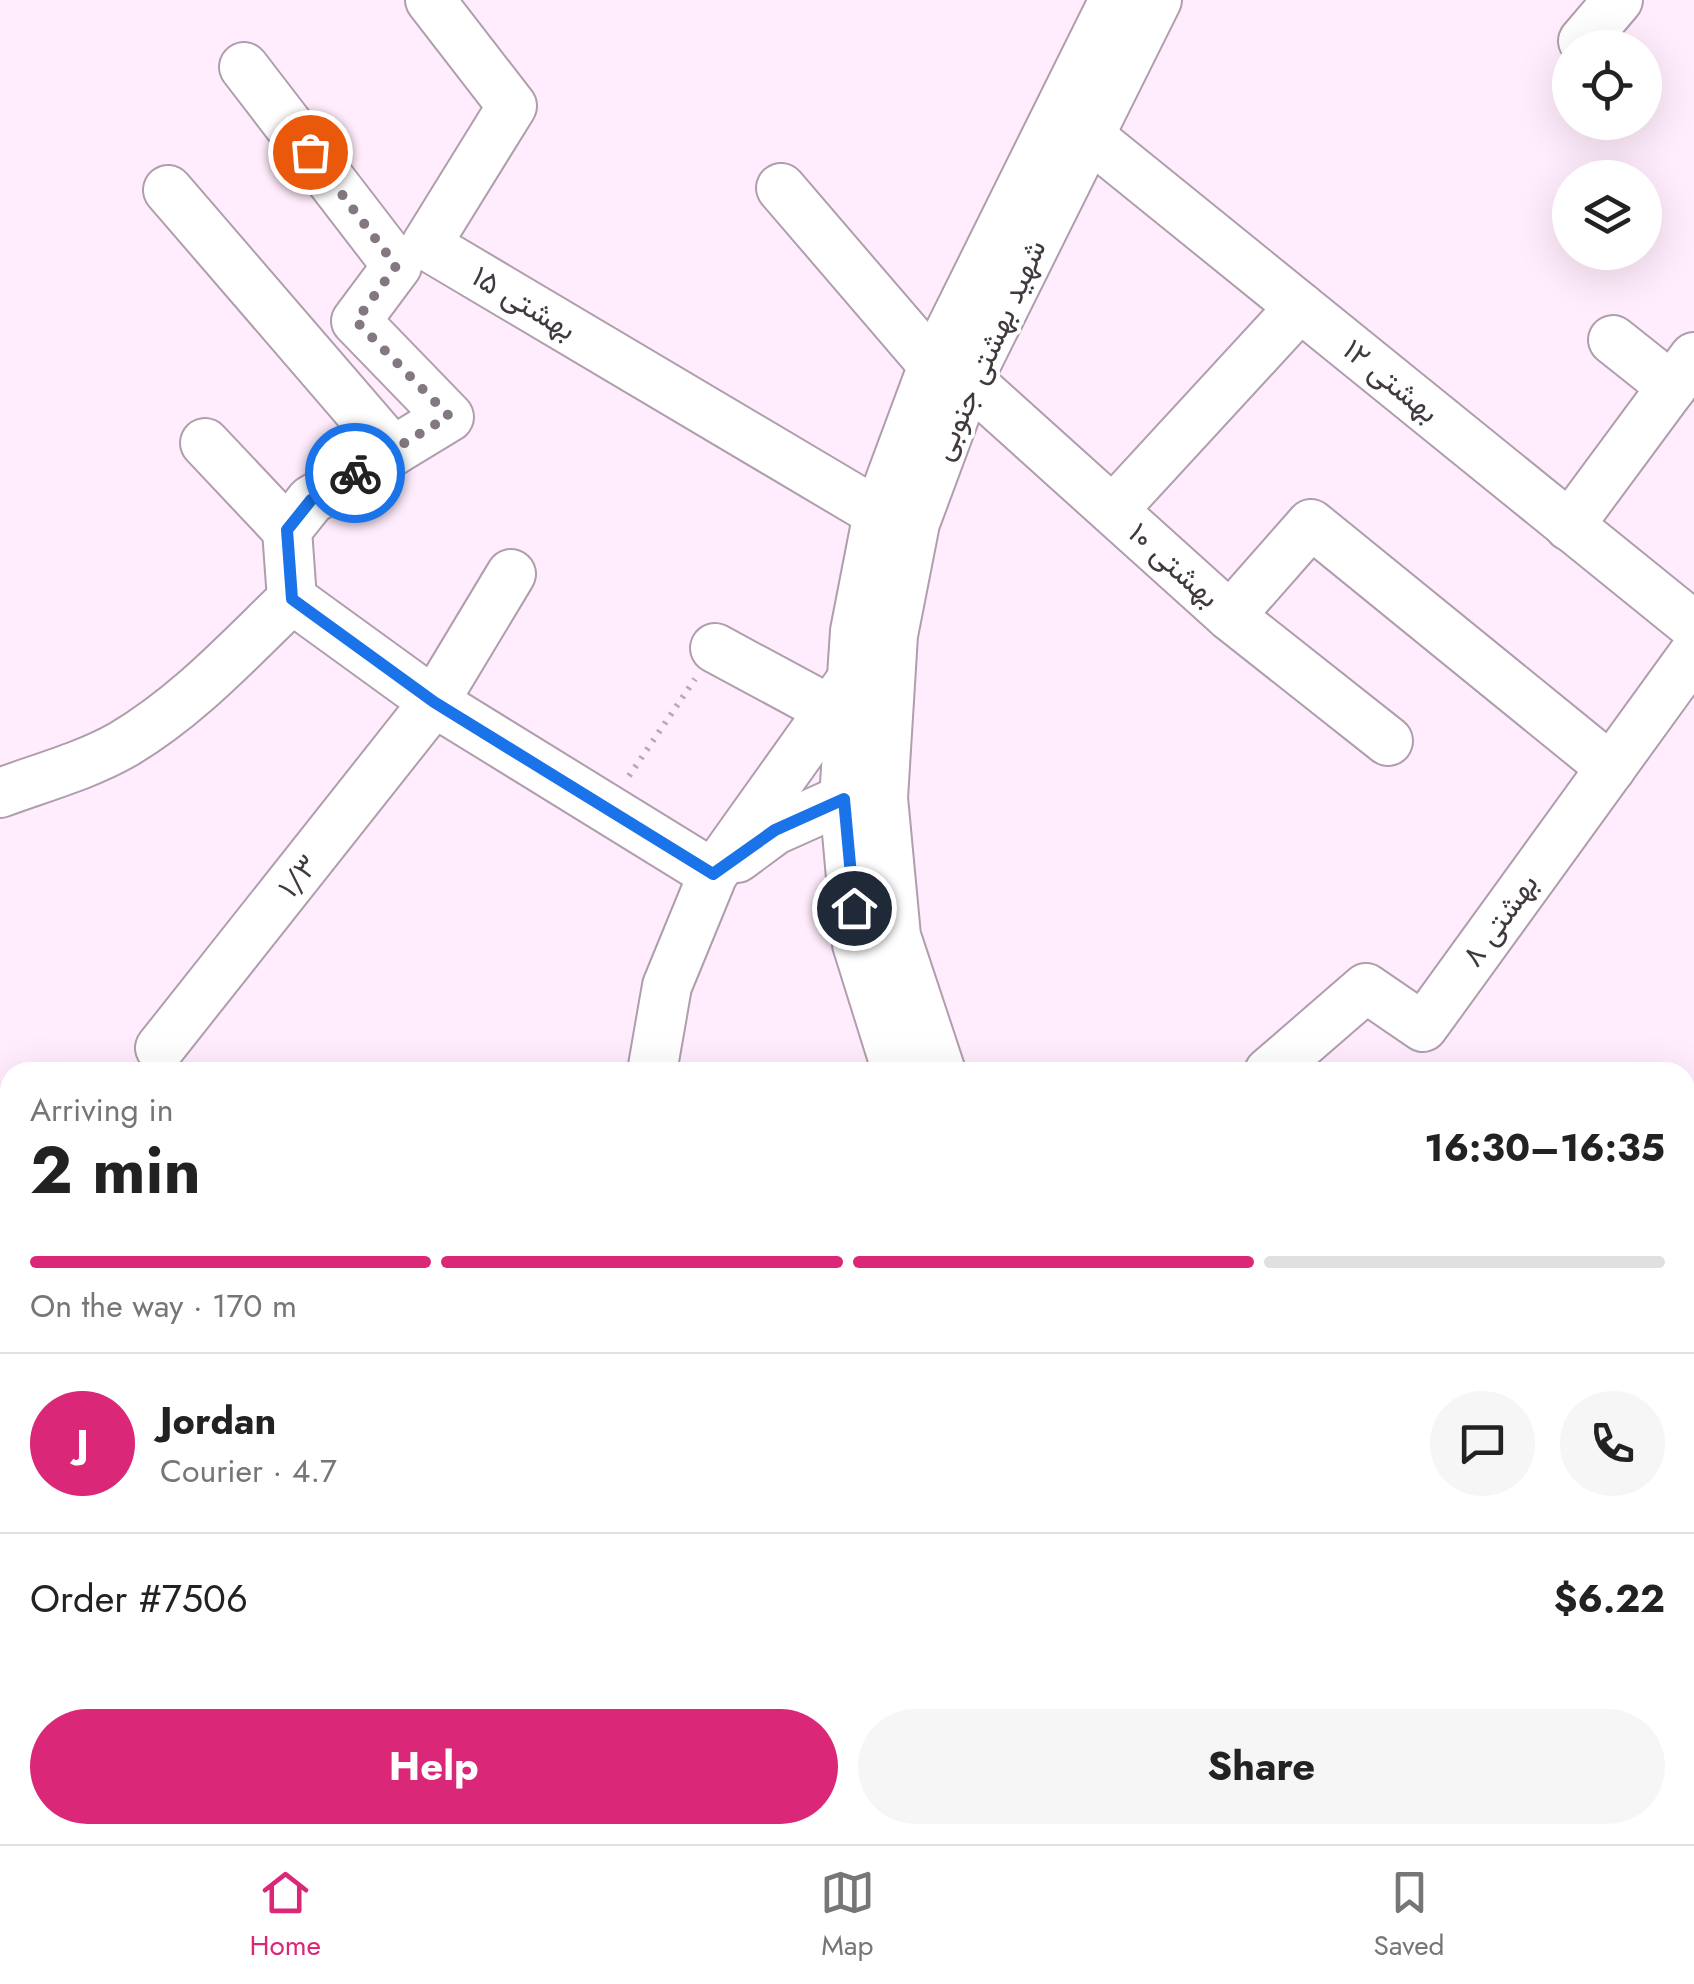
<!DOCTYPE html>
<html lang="en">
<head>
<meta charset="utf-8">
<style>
  body { margin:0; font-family:Jost,Vazirmatn,sans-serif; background:#f6f6f6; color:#222; height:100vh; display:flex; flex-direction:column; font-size:38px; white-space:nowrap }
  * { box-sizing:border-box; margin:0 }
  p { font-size:32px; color:#767676 }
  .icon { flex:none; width:55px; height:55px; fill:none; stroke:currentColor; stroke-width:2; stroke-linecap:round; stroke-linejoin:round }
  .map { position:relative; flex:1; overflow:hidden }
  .sheet { position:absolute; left:0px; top:1062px; width:1695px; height:782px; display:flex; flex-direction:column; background:#fff; border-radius:30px 30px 0 0; box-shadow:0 10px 40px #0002 }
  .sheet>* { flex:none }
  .controls { position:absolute; left:1552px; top:30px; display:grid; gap:20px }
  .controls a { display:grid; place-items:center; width:110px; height:110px; border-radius:50%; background:#fff; box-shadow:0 10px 40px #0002; font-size:50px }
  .pin { position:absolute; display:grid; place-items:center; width:85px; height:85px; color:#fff; margin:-42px; border:5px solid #fff; border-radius:50%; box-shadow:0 2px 10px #0007 }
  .courier { position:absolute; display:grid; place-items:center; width:100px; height:100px; margin:-50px; border:8px solid #1a73e8; border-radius:50%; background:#fff; color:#222; box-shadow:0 2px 12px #0007 }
  .headline em { font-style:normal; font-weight:700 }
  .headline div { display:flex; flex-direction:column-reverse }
  .headline { display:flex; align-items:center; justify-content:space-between; height:170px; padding:0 30px }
  h1 { font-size:65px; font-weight:700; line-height:75px }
  .bar { display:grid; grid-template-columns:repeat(4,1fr); gap:15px 10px; align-content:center; height:120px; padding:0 30px }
  .bar i { height:12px; border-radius:8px; background:#e0e0e0 }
  .bar .on { background:#db2777 }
  .bar p { grid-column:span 4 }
  .line { display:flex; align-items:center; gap:25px; padding:0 30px; border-top:2px solid #e0e0e0 }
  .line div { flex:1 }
  .round { display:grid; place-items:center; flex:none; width:105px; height:105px; border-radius:52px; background:#f6f6f6 }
  .cta { display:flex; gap:20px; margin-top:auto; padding:20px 30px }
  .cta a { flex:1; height:115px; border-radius:60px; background:#db2777; color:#fff; font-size:40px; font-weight:700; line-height:115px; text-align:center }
  .cta a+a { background:#f6f6f6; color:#222 }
  .tab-bar { display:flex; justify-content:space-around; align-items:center; height:140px; border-top:2px solid #e0e0e0; background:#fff; font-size:28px; color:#767676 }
  .tab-bar a { display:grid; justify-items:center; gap:5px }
  .tab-bar .on { color:#db2777 }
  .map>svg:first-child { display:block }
</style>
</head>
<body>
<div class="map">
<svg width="1694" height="1844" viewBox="0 0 1694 1844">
  <rect width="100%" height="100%" fill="#ffecfc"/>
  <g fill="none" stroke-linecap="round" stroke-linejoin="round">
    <defs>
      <g id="minor">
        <polyline points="430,0 512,106 426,245 878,513"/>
        <polyline points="1583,41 1618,0"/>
        <polyline points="244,67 397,266 356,321 449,417 393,451"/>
        <polyline points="1089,136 1694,626"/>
        <polyline points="781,188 933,365"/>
        <polyline points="168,190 393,451 311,500 287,530 292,599 434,702 713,874"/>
        <polyline points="1613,340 1672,387"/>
        <polyline points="968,380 1230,616 1388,741"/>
        <polyline points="205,443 287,530"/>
        <polyline points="1113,510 1300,307"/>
        <polyline points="1569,526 1694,357"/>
        <polyline points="1230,616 1311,524 1611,768"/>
        <polyline points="715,648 830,710"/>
        <path d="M0,793C40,778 85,766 122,745C187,707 238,651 292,599"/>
        <polyline points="737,858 775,830 844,799"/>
        <polyline points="160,1048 434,702 511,574"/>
        <polyline points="652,1072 667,986 713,874 852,679"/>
        <polyline points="897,1072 857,944 844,799 855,631 878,513 933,365 1114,0"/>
        <polyline points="941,1072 896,936 883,798 893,635 915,523 968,380 1157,0"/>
        <polyline points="1269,1072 1366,988 1423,1027 1694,653"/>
        <polyline points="1306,1835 1319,1844"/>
        <polyline points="1527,1835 1536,1844"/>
        <polyline points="1613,1835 1623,1844"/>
        <polyline points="515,1844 516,1835"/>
        <polyline points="885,1844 889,1835"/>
        <polyline points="929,1844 932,1835"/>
      </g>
    </defs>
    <use href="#minor" stroke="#af9ead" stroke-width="52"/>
    <polyline stroke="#b7a9b5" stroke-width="6" stroke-dasharray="2.5 8" stroke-linecap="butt" points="629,776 695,679"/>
    <use href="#minor" stroke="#fff" stroke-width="48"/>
  </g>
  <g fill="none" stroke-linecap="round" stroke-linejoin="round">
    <polyline stroke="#837881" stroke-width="10" stroke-dasharray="0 18" points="310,152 396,266 356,321 449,416 355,473"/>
    <polyline stroke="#1a73e8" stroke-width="12" points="355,473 311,500 287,530 292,599 434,702 713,874 775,830 844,799 854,908"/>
  </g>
  <g text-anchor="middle" stroke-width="8" stroke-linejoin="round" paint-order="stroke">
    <g font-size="30" fill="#40393f" stroke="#fff">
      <text transform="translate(524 303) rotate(31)" y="10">بهشتی ۱۵</text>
      <text transform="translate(989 350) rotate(-66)" y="10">شهید بهشتی جنوبی</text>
      <text transform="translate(1391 381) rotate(39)" y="10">بهشتی ۱۲</text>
      <text transform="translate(1174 565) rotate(42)" y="10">بهشتی ۱۰</text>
      <text transform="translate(298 876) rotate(-52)" y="10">۱/۳</text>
      <text transform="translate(1500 920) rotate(-54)" y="10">بهشتی ۸</text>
    </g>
  </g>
</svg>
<div class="controls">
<a><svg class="icon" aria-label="locate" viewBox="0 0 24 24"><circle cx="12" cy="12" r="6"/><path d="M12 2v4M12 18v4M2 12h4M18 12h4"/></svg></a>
<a><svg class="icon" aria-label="layers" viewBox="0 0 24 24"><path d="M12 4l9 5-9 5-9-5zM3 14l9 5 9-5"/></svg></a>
</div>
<div class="pin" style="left:310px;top:152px;background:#ea580c"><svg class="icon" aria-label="bag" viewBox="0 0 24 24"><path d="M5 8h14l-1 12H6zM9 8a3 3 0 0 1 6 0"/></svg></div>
<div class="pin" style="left:854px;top:908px;background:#1f2937"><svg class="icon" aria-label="home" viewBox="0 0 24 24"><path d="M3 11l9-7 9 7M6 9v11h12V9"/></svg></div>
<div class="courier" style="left:355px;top:473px"><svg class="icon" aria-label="bike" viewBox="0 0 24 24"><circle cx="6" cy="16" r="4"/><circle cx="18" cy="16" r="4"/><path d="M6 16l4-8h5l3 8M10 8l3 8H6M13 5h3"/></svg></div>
<section class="sheet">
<div class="headline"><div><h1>2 min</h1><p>Arriving in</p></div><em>16:30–16:35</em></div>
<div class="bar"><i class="on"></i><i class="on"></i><i class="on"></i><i></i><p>On the way · 170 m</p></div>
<div class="line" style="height:180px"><b class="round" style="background:#db2777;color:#fff">J</b><div><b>Jordan</b><p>Courier · 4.7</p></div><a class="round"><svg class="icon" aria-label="chat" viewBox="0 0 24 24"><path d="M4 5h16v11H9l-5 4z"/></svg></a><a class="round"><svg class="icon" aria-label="phone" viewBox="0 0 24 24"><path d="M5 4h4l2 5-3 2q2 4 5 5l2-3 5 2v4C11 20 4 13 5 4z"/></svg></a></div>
<div class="line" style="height:130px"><div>Order #7506</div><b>$6.22</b></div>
<div class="cta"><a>Help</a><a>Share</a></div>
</section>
</div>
<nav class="tab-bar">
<a class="on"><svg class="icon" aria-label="home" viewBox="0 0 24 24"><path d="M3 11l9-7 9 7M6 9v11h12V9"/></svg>Home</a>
<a><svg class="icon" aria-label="map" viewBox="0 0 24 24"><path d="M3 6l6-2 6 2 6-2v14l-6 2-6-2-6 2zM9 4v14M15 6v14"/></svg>Map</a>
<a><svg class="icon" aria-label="saved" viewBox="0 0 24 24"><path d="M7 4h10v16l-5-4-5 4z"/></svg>Saved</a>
</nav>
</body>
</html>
